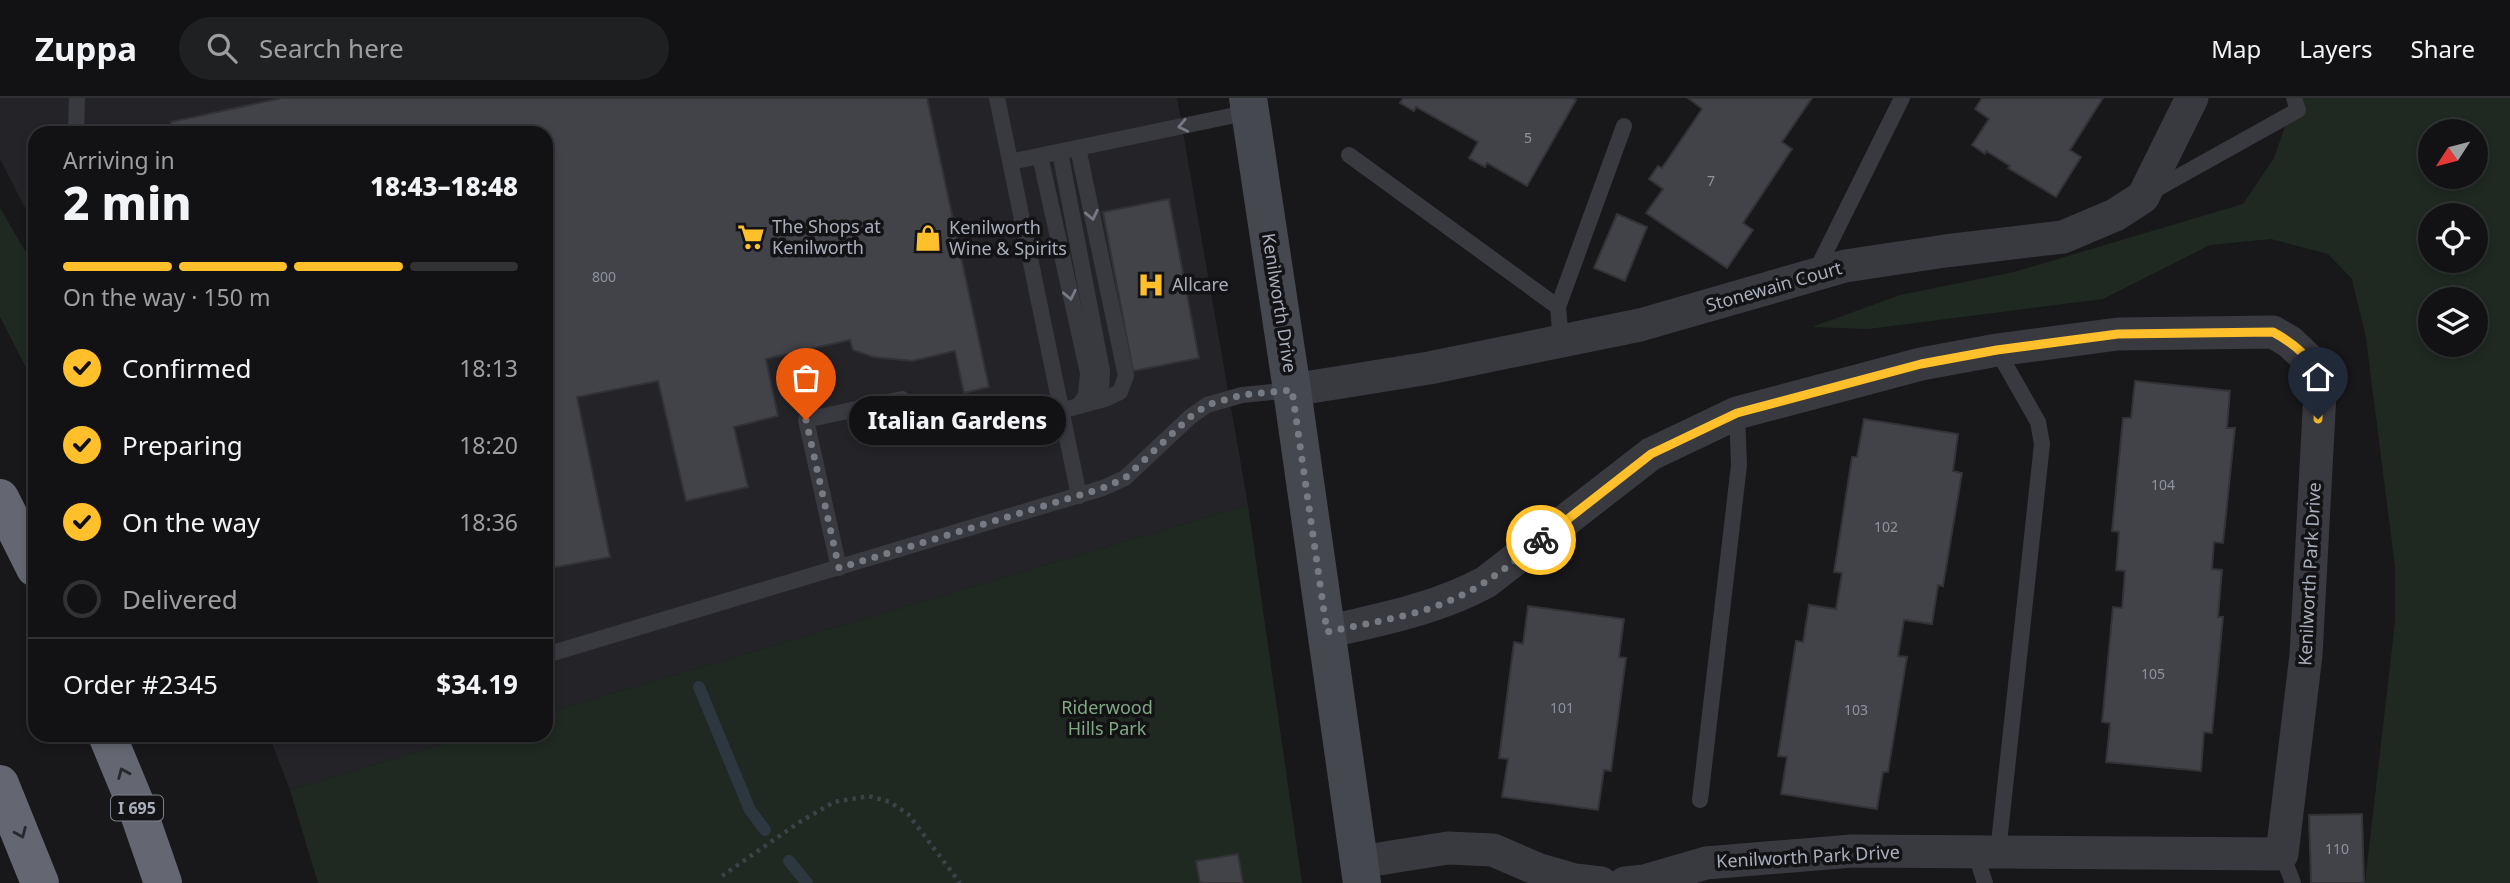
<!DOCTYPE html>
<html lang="en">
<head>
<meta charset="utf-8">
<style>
  body { margin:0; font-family:"Noto Sans",sans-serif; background:#1f2022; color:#f1f3f6; height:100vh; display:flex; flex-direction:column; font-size:26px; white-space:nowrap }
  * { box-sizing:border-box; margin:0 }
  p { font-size:23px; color:#9c9ea0 }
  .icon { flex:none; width:38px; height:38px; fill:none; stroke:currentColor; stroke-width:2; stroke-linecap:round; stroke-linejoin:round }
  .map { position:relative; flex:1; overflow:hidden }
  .details { position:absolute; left:28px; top:28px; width:525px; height:616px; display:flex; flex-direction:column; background:#121214; border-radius:21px; box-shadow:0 4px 10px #0003,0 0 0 2px #313234 }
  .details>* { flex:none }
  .needle { width:46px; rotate:234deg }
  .controls { position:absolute; left:2418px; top:21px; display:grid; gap:14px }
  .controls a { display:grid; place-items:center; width:70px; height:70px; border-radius:50%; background:#121214; box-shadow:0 4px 10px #0003,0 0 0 2px #313234; font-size:35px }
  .pin { position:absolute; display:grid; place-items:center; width:60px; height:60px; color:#fff; margin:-72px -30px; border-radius:50% 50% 50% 0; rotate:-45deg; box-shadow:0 0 7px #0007 }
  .pin .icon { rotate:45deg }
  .courier { position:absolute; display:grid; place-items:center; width:70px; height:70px; margin:-35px; border:5px solid #ffc02b; border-radius:50%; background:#fff; color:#222; box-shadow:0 2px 9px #0007 }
  .bubble { position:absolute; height:49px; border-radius:24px; background:#121214; box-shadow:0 4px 10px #0003,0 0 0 2px #313234; font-size:23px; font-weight:800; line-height:49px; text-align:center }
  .overview em { font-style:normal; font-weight:800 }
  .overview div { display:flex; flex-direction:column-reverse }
  .overview { display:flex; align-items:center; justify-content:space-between; height:119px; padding:0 35px }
  h1 { font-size:46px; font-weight:800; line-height:52px }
  .bar { display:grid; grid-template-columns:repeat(4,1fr); gap:10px 7px; align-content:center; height:84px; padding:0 35px }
  .bar i { height:9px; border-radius:5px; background:#313234 }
  .bar .on { background:#ffc02b }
  .bar p { grid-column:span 4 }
  .line { display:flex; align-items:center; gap:18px; padding:0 35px; border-top:2px solid #313234 }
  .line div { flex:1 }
  ol { padding:0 35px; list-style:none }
  li { display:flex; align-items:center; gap:21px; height:77px }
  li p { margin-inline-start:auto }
  li .icon { padding:7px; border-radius:50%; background:#ffc02b; color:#111; stroke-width:4 }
  li:last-child { color:#9c9ea0 }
  li i { width:38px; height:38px; border:4px solid #313234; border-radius:50% }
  header { display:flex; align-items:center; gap:42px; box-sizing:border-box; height:98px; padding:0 35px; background:#121214; border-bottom:2px solid #313234 }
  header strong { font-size:33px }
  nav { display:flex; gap:38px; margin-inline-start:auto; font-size:24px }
  .search { width:490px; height:63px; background:#1f2022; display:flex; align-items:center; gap:18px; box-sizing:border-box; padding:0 24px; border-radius:38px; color:#9c9ea0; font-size:26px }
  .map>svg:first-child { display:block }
</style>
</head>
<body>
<header>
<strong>Zuppa</strong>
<div class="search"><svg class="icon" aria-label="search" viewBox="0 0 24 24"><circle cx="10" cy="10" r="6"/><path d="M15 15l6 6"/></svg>Search here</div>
<nav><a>Map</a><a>Layers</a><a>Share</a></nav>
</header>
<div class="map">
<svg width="2510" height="785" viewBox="0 0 2510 785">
  <rect width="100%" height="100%" fill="#18181a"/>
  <g fill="#242428">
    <polygon points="0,0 1177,0 1248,407 546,615 546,35 35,35 35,129 0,61"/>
    <polygon points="269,637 473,637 290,692"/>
  </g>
  <g fill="#1f2921" fill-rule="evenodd">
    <path d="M2295,0H2510V785H2365L2395,524V469L2366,240L2352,181L2328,156L2271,141L2210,147L2103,201L1868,231L1812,229L1900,197L2014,174L2243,106L2274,60ZM2431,33H2476V79H2431ZM2431,117H2476V163H2431ZM2431,201H2476V247H2431Z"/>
    <polygon points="0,110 35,170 35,287 0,219"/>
    <polygon points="1248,407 1302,785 318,785 290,692 473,637 546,637 546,615"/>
  </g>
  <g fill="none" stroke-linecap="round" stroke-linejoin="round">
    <g stroke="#2c3740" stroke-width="12">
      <polyline points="699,589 750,712 765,732"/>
      <polyline points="789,763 807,785"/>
    </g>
  </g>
  <g fill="#424348" stroke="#323237" stroke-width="2">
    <polygon points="282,0 927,0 989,289 964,295 955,253 912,263 873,259 853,252 850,242 766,261 778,318 734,329 748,389 686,403 658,283 577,299 610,459 546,471 546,35 173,35 171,24"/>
    <polygon points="1403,0 1573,0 1576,2 1527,88 1487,65 1485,69 1469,60 1478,44 1416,9 1414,13 1400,5"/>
    <polygon points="1812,0 1782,44 1792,51 1743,125 1753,132 1727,170 1646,115 1663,91 1649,81 1658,68 1662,70 1702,11 1688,0"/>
    <polygon points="1982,0 2103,0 2070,52 2081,59 2056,99 2008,70 2010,68 1986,53 1985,56 1972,47 1989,21 1975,11"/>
    <polygon points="1169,101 1199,260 1133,273 1103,114"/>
    <polygon points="1617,116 1647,129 1625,183 1594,170"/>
    <polygon points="2135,283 2230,293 2227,330 2235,330 2223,445 2214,444 2212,471 2222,472 2218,519 2223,519 2212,635 2204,634 2201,673 2106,664 2110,625 2102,624 2113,509 2122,510 2125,473 2116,472 2119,434 2112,433 2123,320 2131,320"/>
    <polygon points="1864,321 1958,336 1953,373 1962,375 1943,488 1938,487 1932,526 1904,522 1898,558 1907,559 1888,674 1883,674 1877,711 1781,696 1787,659 1778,658 1796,543 1803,544 1809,507 1836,511 1842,475 1834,474 1852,359 1857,359"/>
    <polygon points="1528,508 1624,521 1619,559 1626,560 1611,673 1604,672 1598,712 1502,699 1508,661 1499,660 1514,544 1523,546"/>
    <polygon points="2362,716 2364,785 2311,785 2309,717"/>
    <polygon points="1238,756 1243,785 1200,785 1196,763"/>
  </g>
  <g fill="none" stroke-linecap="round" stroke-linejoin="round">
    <polyline stroke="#3e4147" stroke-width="4.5" stroke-dasharray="3.5 5" stroke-linecap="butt" points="722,778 798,725 834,704 869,698 890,704 908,716 960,785"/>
    <g stroke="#393940" stroke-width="16">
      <polyline points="997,0 1079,398"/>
      <polyline points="76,35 77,0"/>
      <polyline points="1060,54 1102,273 1101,295 1096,303"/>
      <polyline points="1349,57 1558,209 1561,243"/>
      <polyline points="1040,58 1088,275 1086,297 1079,308"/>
      <polyline points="1010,64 1250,14"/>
      <polyline points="2151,94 2298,12 2294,0"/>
      <polyline points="1816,173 1902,0"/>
      <polyline points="1558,209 1624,28"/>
      <polyline points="1997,252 2038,324 2042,346 1998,754"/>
      <polyline points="1060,313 1105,301 1120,294 1126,278 1078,50"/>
      <polyline points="839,470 806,322 902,301"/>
      <polyline points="546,557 1103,390 1125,380 1190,319 1207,307 1242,297 1292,292"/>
      <polyline points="1700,702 1739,367 1737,315"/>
      <polyline points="1975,754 1985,785"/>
      <polyline points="2282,756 2293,785"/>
    </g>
    <g stroke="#393940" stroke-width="33">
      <polyline points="1292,292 1429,270 1640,227 1845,168 1945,153 2063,139 2115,117 2143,99 2192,0"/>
      <path d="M1327,534C1382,521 1436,511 1486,484L1651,356L1737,315L1921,266L1997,252L2118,236L2273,234L2290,244L2312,265L2320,295L2306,557L2282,756L1852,753L1706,765L1644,783L1625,785"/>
      <polyline points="1360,764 1448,750 1493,752 1537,771 1575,782 1601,785"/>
    </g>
    <polyline stroke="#464850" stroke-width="38" points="1248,0 1292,292 1362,785"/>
    <g stroke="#646771" stroke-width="38">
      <polyline points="0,400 35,470"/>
      <polyline points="107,637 136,707 163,785"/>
      <polyline points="0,686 40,785"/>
    </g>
  </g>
  <defs><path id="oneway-chevron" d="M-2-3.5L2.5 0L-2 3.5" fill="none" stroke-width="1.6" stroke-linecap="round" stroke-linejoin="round" transform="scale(1.75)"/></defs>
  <g stroke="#777984">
    <use href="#oneway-chevron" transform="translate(1183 28) rotate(168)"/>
    <use href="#oneway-chevron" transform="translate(1092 117) rotate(78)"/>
    <use href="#oneway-chevron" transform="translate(1070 197) rotate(78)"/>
  </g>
  <g stroke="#27282d">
    <use href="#oneway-chevron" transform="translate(123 675) rotate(-113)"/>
    <use href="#oneway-chevron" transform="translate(21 735) rotate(67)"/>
  </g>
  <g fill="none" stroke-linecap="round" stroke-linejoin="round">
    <path stroke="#767a83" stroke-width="7" stroke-dasharray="0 12.6" d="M806,322L839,470L1103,390L1125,380L1190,319L1207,307L1242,297L1292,292L1327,534C1371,524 1421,518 1462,497C1491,483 1516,462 1541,442"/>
    <path stroke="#ffc02b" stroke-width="9" d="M1541,442L1651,356L1737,315L1921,266L1997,252L2118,236L2273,234C2315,257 2321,275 2318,321"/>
  </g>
  <defs>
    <symbol id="supermarket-bare" viewBox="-9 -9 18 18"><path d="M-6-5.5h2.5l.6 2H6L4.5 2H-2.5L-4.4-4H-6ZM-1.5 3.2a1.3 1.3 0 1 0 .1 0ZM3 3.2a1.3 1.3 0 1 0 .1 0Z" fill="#ffc02b" stroke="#131316" stroke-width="2.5" paint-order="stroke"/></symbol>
    <symbol id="shop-bare" viewBox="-9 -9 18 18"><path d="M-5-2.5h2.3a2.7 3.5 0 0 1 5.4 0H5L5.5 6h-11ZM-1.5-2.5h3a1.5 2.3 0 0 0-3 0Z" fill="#ffc02b" stroke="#131316" stroke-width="2.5" paint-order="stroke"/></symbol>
    <symbol id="hospital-bare" viewBox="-9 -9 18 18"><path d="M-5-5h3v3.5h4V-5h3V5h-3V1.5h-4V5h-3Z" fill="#ffc02b" stroke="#131316" stroke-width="2.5" paint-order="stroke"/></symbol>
  </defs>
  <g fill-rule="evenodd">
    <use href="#supermarket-bare" x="732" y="120" width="38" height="38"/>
    <use href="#shop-bare" x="909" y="121" width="38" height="38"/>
    <use href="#hospital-bare" x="1132" y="168" width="38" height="38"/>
  </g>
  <g text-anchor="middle" stroke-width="7" stroke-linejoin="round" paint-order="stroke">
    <g font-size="14" fill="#8f939e">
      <text x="1528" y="45">5</text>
      <text x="1711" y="88">7</text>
      <text x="604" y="184">800</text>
      <text x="2163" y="392">104</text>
      <text x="1886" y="434">102</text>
      <text x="2153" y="581">105</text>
      <text x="1562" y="615">101</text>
      <text x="1856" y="617">103</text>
      <text x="2337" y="756">110</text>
    </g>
    <rect fill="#131316" stroke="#7c808a" stroke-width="2" x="111" y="697.5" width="52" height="25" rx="5"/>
    <g font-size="16" font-weight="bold" fill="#a9aebb">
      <text x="137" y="716">I 695</text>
    </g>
    <g font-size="18" fill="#a9aebb" stroke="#131316" text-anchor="start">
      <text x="772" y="135">The Shops at<tspan x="772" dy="21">Kenilworth</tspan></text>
      <text x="949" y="136">Kenilworth<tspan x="949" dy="21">Wine &amp; Spirits</tspan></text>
      <text x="1172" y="193">Allcare</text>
    </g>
    <g font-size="18" fill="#a9aebb" stroke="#131316">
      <text transform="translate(1774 189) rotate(-16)" y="6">Stonewain Court</text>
      <text transform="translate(1279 205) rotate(81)" y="6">Kenilworth Drive</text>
      <text transform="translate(2310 476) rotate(-87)" y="6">Kenilworth Park Drive</text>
      <text transform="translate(1808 759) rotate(-3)" y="6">Kenilworth Park Drive</text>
    </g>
    <g font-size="18" fill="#7fa883" stroke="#131316">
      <text x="1107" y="616">Riderwood<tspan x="1107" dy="21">Hills Park</tspan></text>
    </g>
  </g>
</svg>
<div class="controls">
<a><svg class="needle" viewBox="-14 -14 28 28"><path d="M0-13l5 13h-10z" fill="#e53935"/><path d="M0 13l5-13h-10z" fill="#9c9ea0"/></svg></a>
<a><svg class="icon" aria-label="locate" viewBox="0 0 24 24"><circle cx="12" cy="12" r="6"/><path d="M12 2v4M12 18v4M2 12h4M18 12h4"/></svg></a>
<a><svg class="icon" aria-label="layers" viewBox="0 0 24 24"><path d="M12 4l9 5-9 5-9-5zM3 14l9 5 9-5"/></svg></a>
</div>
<div class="pin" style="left:806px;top:322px;background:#ea580c"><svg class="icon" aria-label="bag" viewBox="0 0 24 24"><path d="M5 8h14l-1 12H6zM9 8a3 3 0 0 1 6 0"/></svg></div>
<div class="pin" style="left:2318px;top:321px;background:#1f2937"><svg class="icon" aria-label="home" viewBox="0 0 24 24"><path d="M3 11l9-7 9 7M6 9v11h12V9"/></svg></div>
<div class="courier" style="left:1541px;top:442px"><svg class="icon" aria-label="bike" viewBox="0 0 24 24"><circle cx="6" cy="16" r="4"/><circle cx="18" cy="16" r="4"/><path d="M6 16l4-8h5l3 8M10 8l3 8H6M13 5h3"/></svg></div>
<div class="bubble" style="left:849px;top:298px;width:217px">Italian Gardens</div>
<section class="details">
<div class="overview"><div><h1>2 min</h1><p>Arriving in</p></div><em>18:43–18:48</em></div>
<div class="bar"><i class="on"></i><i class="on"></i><i class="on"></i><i></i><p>On the way · 150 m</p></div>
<ol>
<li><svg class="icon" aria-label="check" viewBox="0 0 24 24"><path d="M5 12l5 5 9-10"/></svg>Confirmed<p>18:13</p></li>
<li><svg class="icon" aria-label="check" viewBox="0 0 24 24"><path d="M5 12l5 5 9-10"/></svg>Preparing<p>18:20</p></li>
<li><svg class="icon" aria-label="check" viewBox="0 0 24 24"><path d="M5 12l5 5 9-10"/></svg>On the way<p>18:36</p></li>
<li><i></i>Delivered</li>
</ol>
<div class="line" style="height:91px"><div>Order #2345</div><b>$34.19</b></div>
</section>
</div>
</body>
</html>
